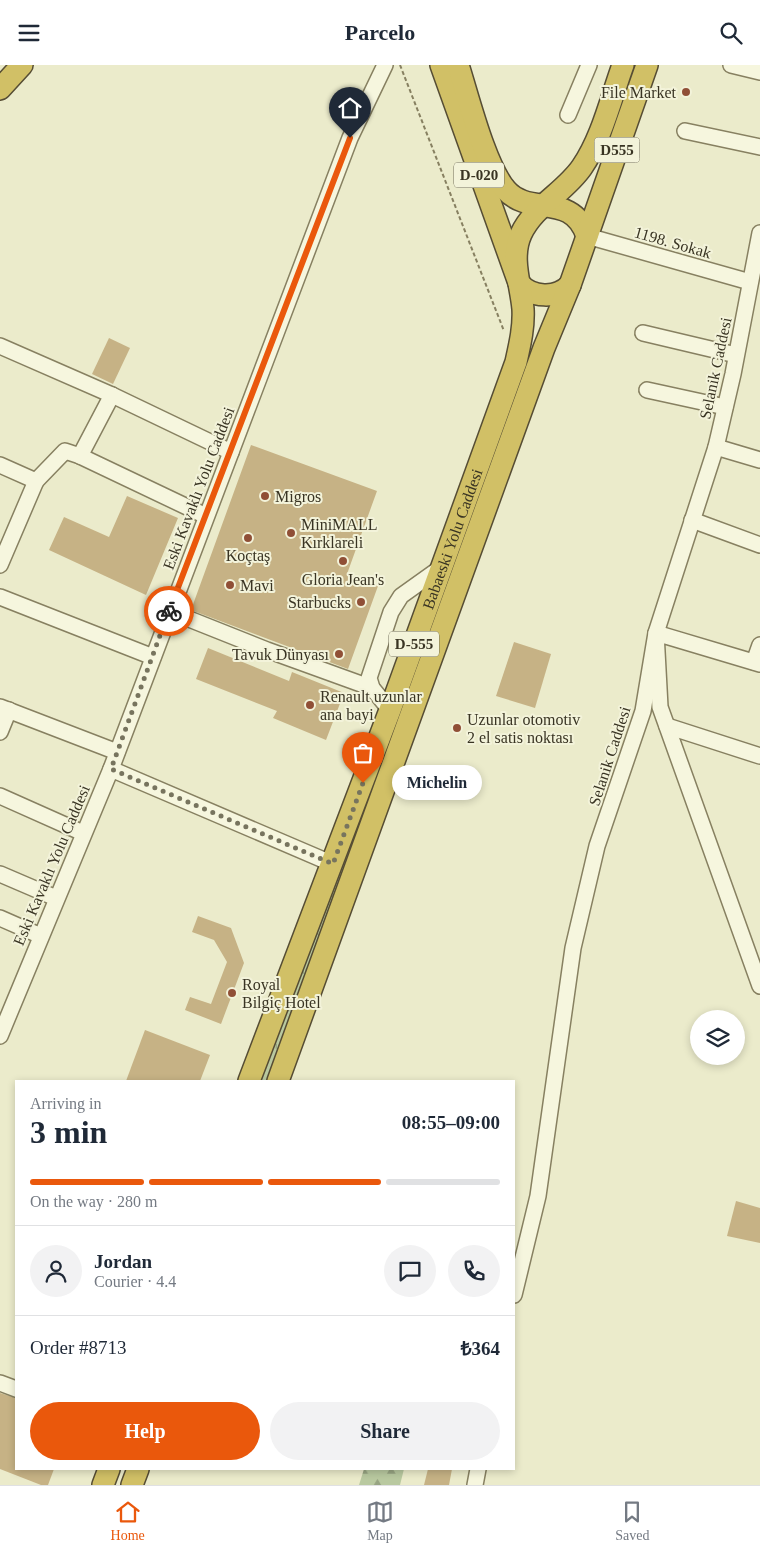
<!DOCTYPE html>
<html lang="en">
<head>
<meta charset="utf-8">
<style>
  body { margin:0; font-family:Georgia,serif; background:#f2f2f3; color:#1f2937; height:100vh; display:flex; flex-direction:column; font-size:19px; white-space:nowrap }
  * { box-sizing:border-box; margin:0 }
  p { font-size:16px; color:#747a83 }
  .icon { flex:none; width:28px; height:28px; fill:none; stroke:currentColor; stroke-width:2; stroke-linecap:round; stroke-linejoin:round }
  .map { position:relative; flex:1; overflow:hidden }
  .side { position:absolute; left:15px; top:1015px; width:500px; height:390px; display:flex; flex-direction:column; background:#fff; border-radius:0px; box-shadow:0 2px 8px #0003 }
  .side>* { flex:none }
  .fabs { position:absolute; left:690px; top:945px; display:grid; gap:10px }
  .fabs a { display:grid; place-items:center; width:55px; height:55px; border-radius:50%; background:#fff; box-shadow:0 2px 8px #0003; font-size:25px }
  .pin { position:absolute; display:grid; place-items:center; width:42px; height:42px; color:#fff; margin:-51px -21px; border-radius:50% 50% 50% 0; rotate:-45deg; box-shadow:0 0 5px #0007 }
  .pin .icon { rotate:45deg }
  .courier { position:absolute; display:grid; place-items:center; width:50px; height:50px; margin:-25px; border:4px solid #ea580c; border-radius:50%; background:#fff; color:#222; box-shadow:0 1px 6px #0007 }
  .bubble { position:absolute; height:35px; border-radius:18px; background:#fff; box-shadow:0 2px 8px #0003; font-size:16px; font-weight:700; line-height:35px; text-align:center }
  .headline em { font-style:normal; font-weight:700 }
  .headline div { display:flex; flex-direction:column-reverse }
  .headline { display:flex; align-items:center; justify-content:space-between; height:85px; padding:0 15px }
  h1 { font-size:32px; font-weight:700; line-height:38px }
  .bar { display:grid; grid-template-columns:repeat(4,1fr); gap:8px 5px; align-content:center; height:60px; padding:0 15px }
  .bar i { height:6px; border-radius:4px; background:#e0e1e3 }
  .bar .on { background:#ea580c }
  .bar p { grid-column:span 4 }
  .line { display:flex; align-items:center; gap:12px; padding:0 15px; border-top:1px solid #e0e1e3 }
  .line div { flex:1 }
  .round { display:grid; place-items:center; flex:none; width:52px; height:52px; border-radius:26px; background:#f2f2f3 }
  .primary-button { display:flex; gap:10px; margin-top:auto; padding:10px 15px }
  .primary-button a { flex:1; height:58px; border-radius:30px; background:#ea580c; color:#fff; font-size:20px; font-weight:700; line-height:58px; text-align:center }
  .primary-button a+a { background:#f2f2f3; color:#1f2937 }
  header { display:flex; justify-content:space-between; align-items:center; height:65px; padding:0 15px; background:#fff; font-size:22px; font-weight:700 }
  .tabs { display:flex; justify-content:space-around; align-items:center; height:70px; border-top:1px solid #e0e1e3; background:#fff; font-size:14px; color:#747a83 }
  .tabs a { display:grid; justify-items:center; gap:2px }
  .tabs .on { color:#ea580c }
  .map>svg:first-child { display:block }
</style>
</head>
<body>
<header><svg class="icon" aria-label="menu" viewBox="0 0 24 24"><path d="M4 6h16M4 12h16M4 18h16"/></svg>Parcelo<svg class="icon" aria-label="search" viewBox="0 0 24 24"><circle cx="10" cy="10" r="6"/><path d="M15 15l6 6"/></svg></header>
<div class="map">
<svg width="760" height="1420" viewBox="0 0 760 1420">
  <defs>
    <pattern id="grass-tufts" width="24" height="20" patternUnits="userSpaceOnUse" patternTransform="scale(1.25)"><rect width="24" height="20" fill="#b9c9a0"/><path d="M3 7l-1-3M5 7V3M7 7l1-3M15 17l-1-3M17 17v-4M19 17l1-3" fill="none" stroke="#97a482"/></pattern>
    <pattern id="forest-firs" width="22" height="20" patternUnits="userSpaceOnUse" patternTransform="scale(1.25)"><rect width="22" height="20" fill="#b9c9a0"/><path d="M5 1l3.5 6h-7zM16 11l3.5 6h-7z" fill="#97a482"/></pattern>
  </defs>
  <rect width="100%" height="100%" fill="#ebebcb"/>
  <polygon fill="url(#grass-tufts)" points="514,319 518,324 268,1016 260,1016 316,871"/>
  <polygon fill="url(#forest-firs)" points="364,1404 404,1404 400,1420 359,1420"/>
  <g fill="#c6b285">
    <polygon points="109,273 130,283 113,319 92,309"/>
    <polygon points="251,380 377,426 347,509 378,521 348,604 191,545"/>
    <polygon points="127,431 178,453 146,530 49,485 64,452 109,472"/>
    <polygon points="514,577 551,589 535,643 496,631"/>
    <polygon points="208,583 289,616 292,607 344,628 326,675 273,653 277,646 196,614"/>
    <polygon points="198,851 231,863 244,898 221,959 185,945 190,932 211,939 227,897 214,875 192,867"/>
    <polygon points="145,965 210,990 200,1016 126,1016"/>
    <polygon points="736,1136 760,1143 760,1178 727,1171"/>
    <polygon points="0,1328 16,1333 16,1404 54,1404 48,1420 41,1420 0,1404"/>
    <polygon points="428,1404 452,1404 449,1420 424,1420"/>
  </g>
  <g fill="none" stroke-linecap="round" stroke-linejoin="round">
    <defs>
      <g id="minor">
        <polyline points="731,0 760,7"/>
        <polyline points="568,50 589,0"/>
        <polyline points="685,66 760,82"/>
        <polyline points="587,171 750,217"/>
        <polyline points="643,268 736,290"/>
        <polyline points="0,281 112,330 231,387"/>
        <polyline points="647,325 725,342"/>
        <polyline points="716,382 760,395"/>
        <polyline points="80,391 112,330"/>
        <polyline points="0,400 36,416 65,386 80,391 206,451"/>
        <polyline points="692,455 760,480"/>
        <polyline points="0,500 36,416"/>
        <polyline points="0,532 153,592"/>
        <polyline points="169,546 267,585 372,623"/>
        <polyline points="754,597 760,580"/>
        <polyline points="760,599 656,568 660,642 760,921"/>
        <polyline points="0,642 117,687"/>
        <polyline points="390,645 372,623 369,613 391,547 401,531 443,501"/>
        <polyline points="667,661 760,691"/>
        <polyline points="0,667 9,645"/>
        <polyline points="111,704 333,799"/>
        <polyline points="0,731 83,768"/>
        <polyline points="0,809 56,833"/>
        <polyline points="0,853 41,871"/>
        <polyline points="0,971 111,704 350,73 385,0"/>
        <polyline points="514,1230 538,1131 573,883 597,781 643,646 656,568 716,382 733,309 760,168"/>
        <polyline points="0,1318 16,1324"/>
        <polyline points="475,1420 478,1404"/>
      </g>
      <g id="highway">
        <path d="M441,0L519,218C531,233 557,234 570,220"/>
        <path d="M458,0C468,31 485,101 506,125C529,152 572,126 587,171"/>
        <polyline points="0,24 22,0"/>
        <path id="s1" d="M249,1016L390,645L516,297C520,279 524,262 523,244C521,220 510,193 521,169C534,141 565,127 582,102C602,73 611,33 623,0"/>
        <polyline points="278,1016 544,283 570,220 647,0"/>
        <polyline points="103,1420 109,1404"/>
        <polyline points="132,1420 138,1404"/>
      </g>
    </defs>
    <use href="#minor" stroke="#878061" stroke-width="18"/>
    <use href="#highway" stroke="#564d34" stroke-width="24"/>
    <polyline stroke="#878061" stroke-width="2" stroke-dasharray="4 2.5" stroke-linecap="butt" points="400,0 504,266"/>
    <use href="#minor" stroke="#f6f6de" stroke-width="15"/>
    <use href="#highway" stroke="#d1c066" stroke-width="21"/>
  </g>
  <g fill="none" stroke-linecap="round" stroke-linejoin="round">
    <polyline stroke="#77745e" stroke-width="5" stroke-dasharray="0 9" points="169,546 111,704 333,799 363,718"/>
    <polyline stroke="#ea580c" stroke-width="6" points="169,546 350,73"/>
  </g>
  <g fill="#904f36" stroke="#f3f3da" stroke-width="2">
    <circle cx="686" cy="27" r="5"/>
    <circle cx="265" cy="431" r="5"/>
    <circle cx="291" cy="468" r="5"/>
    <circle cx="248" cy="473" r="5"/>
    <circle cx="343" cy="496" r="5"/>
    <circle cx="230" cy="520" r="5"/>
    <circle cx="361" cy="537" r="5"/>
    <circle cx="339" cy="589" r="5"/>
    <circle cx="310" cy="640" r="5"/>
    <circle cx="457" cy="663" r="5"/>
    <circle cx="232" cy="928" r="5"/>
  </g>
  <g text-anchor="middle" stroke-width="4" stroke-linejoin="round" paint-order="stroke">
    <g fill="#f3f3da" stroke="#716d5a" stroke-width="1">
      <rect x="594.5" y="72.5" width="45" height="25" rx="4"/>
      <rect x="454" y="97.5" width="50" height="25" rx="4"/>
      <rect x="389" y="566.5" width="50" height="25" rx="4"/>
    </g>
    <g font-size="15" font-weight="bold" fill="#393423">
      <text x="617" y="90">D555</text>
      <text x="479" y="115">D-020</text>
      <text x="414" y="584">D-555</text>
    </g>
    <g font-size="16" fill="#393423" stroke="#f3f3da" text-anchor="start">
      <text x="676" y="33" text-anchor="end">File Market</text>
      <text x="275" y="437">Migros</text>
      <text x="301" y="465">MiniMALL<tspan x="301" dy="18">Kırklareli</tspan></text>
      <text x="248" y="496" text-anchor="middle">Koçtaş</text>
      <text x="343" y="520" text-anchor="middle">Gloria Jean's</text>
      <text x="240" y="526">Mavi</text>
      <text x="351" y="543" text-anchor="end">Starbucks</text>
      <text x="329" y="595" text-anchor="end">Tavuk Dünyası</text>
      <text x="320" y="637">Renault uzunlar<tspan x="320" dy="18">ana bayi</tspan></text>
      <text x="467" y="660">Uzunlar otomotiv<tspan x="467" dy="18">2 el satis noktası</tspan></text>
      <text x="242" y="925">Royal<tspan x="242" dy="18">Bilgiç Hotel</tspan></text>
    </g>
    <g font-size="16" fill="#393423" stroke="#f3f3da">
      <text transform="translate(673 177) rotate(16)" y="6">1198. Sokak</text>
      <text transform="translate(715 303) rotate(-78)" y="6">Selanik Caddesi</text>
      <text transform="translate(198 423) rotate(-69)" y="6">Eski Kavaklı Yolu Caddesi</text>
      <text dy="6" stroke="none"><textPath href="#s1" startOffset="579">Babaeski Yolu Caddesi</textPath></text>
      <text transform="translate(609 691) rotate(-72)" y="6">Selanik Caddesi</text>
      <text transform="translate(51 800) rotate(-67)" y="6">Eski Kavaklı Yolu Caddesi</text>
    </g>
  </g>
</svg>
<div class="fabs">
<a><svg class="icon" aria-label="layers" viewBox="0 0 24 24"><path d="M12 4l9 5-9 5-9-5zM3 14l9 5 9-5"/></svg></a>
</div>
<div class="pin" style="left:363px;top:718px;background:#ea580c"><svg class="icon" aria-label="bag" viewBox="0 0 24 24"><path d="M5 8h14l-1 12H6zM9 8a3 3 0 0 1 6 0"/></svg></div>
<div class="pin" style="left:350px;top:73px;background:#1f2937"><svg class="icon" aria-label="home" viewBox="0 0 24 24"><path d="M3 11l9-7 9 7M6 9v11h12V9"/></svg></div>
<div class="courier" style="left:169px;top:546px"><svg class="icon" aria-label="bike" viewBox="0 0 24 24"><circle cx="6" cy="16" r="4"/><circle cx="18" cy="16" r="4"/><path d="M6 16l4-8h5l3 8M10 8l3 8H6M13 5h3"/></svg></div>
<div class="bubble" style="left:392px;top:700px;width:90px">Michelin</div>
<section class="side">
<div class="headline"><div><h1>3 min</h1><p>Arriving in</p></div><em>08:55–09:00</em></div>
<div class="bar"><i class="on"></i><i class="on"></i><i class="on"></i><i></i><p>On the way · 280 m</p></div>
<div class="line" style="height:90px"><a class="round"><svg class="icon" aria-label="person" viewBox="0 0 24 24"><circle cx="12" cy="8" r="4"/><path d="M4 21q1-7 8-7t8 7"/></svg></a><div><b>Jordan</b><p>Courier · 4.4</p></div><a class="round"><svg class="icon" aria-label="chat" viewBox="0 0 24 24"><path d="M4 5h16v11H9l-5 4z"/></svg></a><a class="round"><svg class="icon" aria-label="phone" viewBox="0 0 24 24"><path d="M5 4h4l2 5-3 2q2 4 5 5l2-3 5 2v4C11 20 4 13 5 4z"/></svg></a></div>
<div class="line" style="height:65px"><div>Order #8713</div><b>₺364</b></div>
<div class="primary-button"><a>Help</a><a>Share</a></div>
</section>
</div>
<nav class="tabs">
<a class="on"><svg class="icon" aria-label="home" viewBox="0 0 24 24"><path d="M3 11l9-7 9 7M6 9v11h12V9"/></svg>Home</a>
<a><svg class="icon" aria-label="map" viewBox="0 0 24 24"><path d="M3 6l6-2 6 2 6-2v14l-6 2-6-2-6 2zM9 4v14M15 6v14"/></svg>Map</a>
<a><svg class="icon" aria-label="saved" viewBox="0 0 24 24"><path d="M7 4h10v16l-5-4-5 4z"/></svg>Saved</a>
</nav>
</body>
</html>
